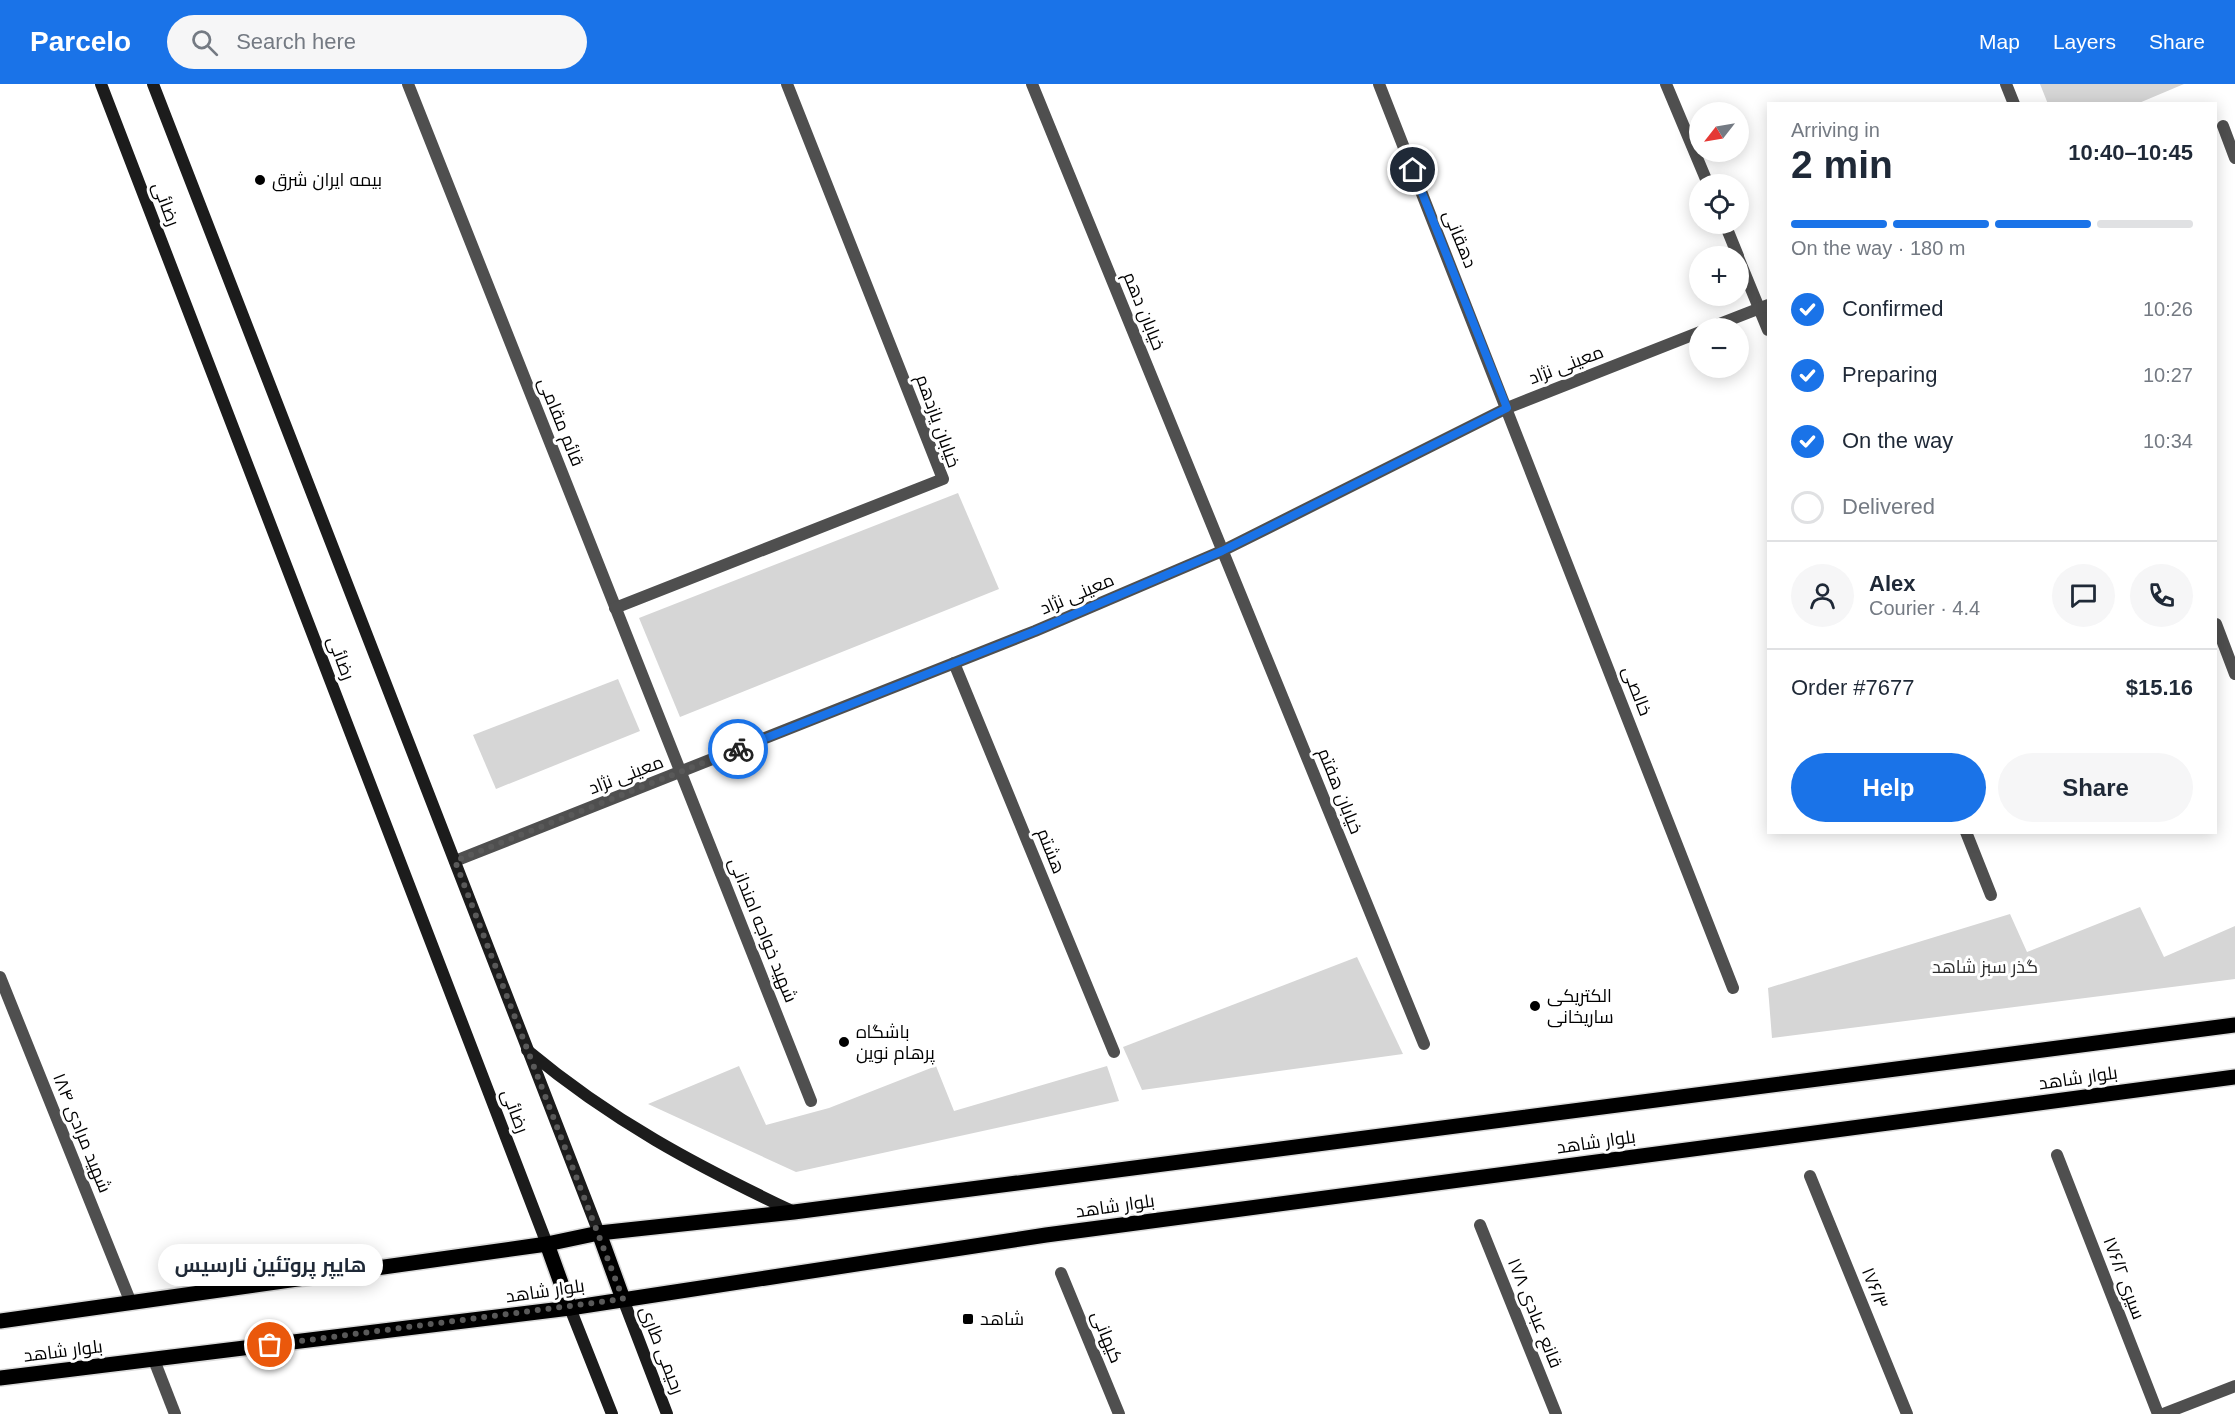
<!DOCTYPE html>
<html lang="en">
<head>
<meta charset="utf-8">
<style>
  body { margin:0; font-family:Arial,Cairo,sans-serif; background:#f6f6f7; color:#1f2937; height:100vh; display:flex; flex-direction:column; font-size:22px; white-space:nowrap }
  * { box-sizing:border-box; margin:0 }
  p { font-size:20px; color:#747a83 }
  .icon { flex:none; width:33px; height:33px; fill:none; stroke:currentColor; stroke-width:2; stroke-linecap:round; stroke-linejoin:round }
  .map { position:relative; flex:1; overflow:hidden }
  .details { position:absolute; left:1767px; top:18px; width:450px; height:732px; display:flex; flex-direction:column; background:#fff; border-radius:0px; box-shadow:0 3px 15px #0003 }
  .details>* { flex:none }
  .needle { width:39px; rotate:239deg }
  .fabs { position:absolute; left:1689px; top:18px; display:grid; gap:12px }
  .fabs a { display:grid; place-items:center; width:60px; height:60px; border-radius:50%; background:#fff; box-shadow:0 3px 15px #0003; font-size:30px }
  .pin { position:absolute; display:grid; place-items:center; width:51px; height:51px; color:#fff; margin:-26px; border:3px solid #fff; border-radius:50%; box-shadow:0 2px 6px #0007 }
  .courier { position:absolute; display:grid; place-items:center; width:60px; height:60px; margin:-30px; border:4px solid #1a73e8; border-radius:50%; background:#fff; color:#222; box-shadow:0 2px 8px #0007 }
  .bubble { position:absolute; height:42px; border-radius:21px; background:#fff; box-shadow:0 3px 15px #0003; font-size:20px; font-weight:700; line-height:42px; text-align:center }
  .summary em { font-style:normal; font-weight:700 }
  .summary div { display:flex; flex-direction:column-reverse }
  .summary { display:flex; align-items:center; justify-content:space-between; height:102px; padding:0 24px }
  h1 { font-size:39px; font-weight:700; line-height:45px }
  .bar { display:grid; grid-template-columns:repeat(4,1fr); gap:9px 6px; align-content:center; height:72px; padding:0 24px }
  .bar i { height:8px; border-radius:4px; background:#e0e1e3 }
  .bar .current { background:#1a73e8 }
  .bar p { grid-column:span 4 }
  .line { display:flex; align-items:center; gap:15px; padding:0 24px; border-top:2px solid #e0e1e3 }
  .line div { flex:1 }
  .round { display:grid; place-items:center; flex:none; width:63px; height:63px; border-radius:32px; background:#f6f6f7 }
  ol { padding:0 24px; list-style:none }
  li { display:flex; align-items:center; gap:18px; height:66px }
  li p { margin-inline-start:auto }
  li .icon { padding:6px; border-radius:50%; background:#1a73e8; color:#fff; stroke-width:4 }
  li:last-child { color:#747a83 }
  li i { width:33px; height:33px; border:3px solid #e0e1e3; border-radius:50% }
  .cta { display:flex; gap:12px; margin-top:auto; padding:12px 24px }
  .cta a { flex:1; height:69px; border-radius:36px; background:#1a73e8; color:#fff; font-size:24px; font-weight:700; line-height:69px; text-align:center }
  .cta a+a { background:#f6f6f7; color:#1f2937 }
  header { display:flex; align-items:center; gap:36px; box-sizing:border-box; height:84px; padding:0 30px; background:#1a73e8; color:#fff }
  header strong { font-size:28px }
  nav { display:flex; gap:33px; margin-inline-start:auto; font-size:21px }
  .search { width:420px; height:54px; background:#f6f6f7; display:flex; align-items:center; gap:15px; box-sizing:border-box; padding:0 21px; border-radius:33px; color:#747a83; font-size:22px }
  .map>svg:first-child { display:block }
</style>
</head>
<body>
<header>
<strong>Parcelo</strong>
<div class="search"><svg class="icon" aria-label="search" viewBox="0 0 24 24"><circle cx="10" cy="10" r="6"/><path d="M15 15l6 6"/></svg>Search here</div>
<nav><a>Map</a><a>Layers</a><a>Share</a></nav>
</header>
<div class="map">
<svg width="2235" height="1330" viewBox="0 0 2235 1330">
  <rect width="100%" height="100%" fill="#fff"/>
  <g fill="#d6d6d6">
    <polygon points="2040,0 2184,0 2139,19 2048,20"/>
    <polygon points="958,409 999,505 680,633 639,534"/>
    <polygon points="618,595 640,647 496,705 473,651"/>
    <polygon points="2140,823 2164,873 2235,842 2235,895 1772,954 1768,904 2010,830 2027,868"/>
    <polygon points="1357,873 1403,970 1142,1006 1123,963"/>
    <polygon points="739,982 766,1041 829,1024 936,982 954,1027 1107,982 1119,1017 796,1088 648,1020"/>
  </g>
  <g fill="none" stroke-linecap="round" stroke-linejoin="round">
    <defs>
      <g id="primary">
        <polyline points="599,1149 623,1215"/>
        <polyline points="547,1160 570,1224"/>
        <polyline points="0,1237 547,1160 599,1149 794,1128 2235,941"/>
        <polyline points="0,1294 570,1224 1046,1151 2235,993"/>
      </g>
    </defs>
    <use href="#primary" stroke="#dbdbdb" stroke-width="18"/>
    <g stroke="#4f4f4f" stroke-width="12">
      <polyline points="408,0 811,1017"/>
      <polyline points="1032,0 1424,960"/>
      <polyline points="1379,0 1733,904"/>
      <polyline points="1666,0 1708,100"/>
      <polyline points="2006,0 2014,20"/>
      <polyline points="2223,42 2235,74"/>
      <polyline points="1725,140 1738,172"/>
      <polyline points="1738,173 1768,246"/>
      <polyline points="1709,244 1768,221"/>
      <polyline points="615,524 943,395 787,0"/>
      <polyline points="2216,540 2235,590"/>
      <polyline points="954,579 1114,968"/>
      <polyline points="1966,748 1991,811"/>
      <polyline points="455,777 1035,547 1222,467 1507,324 1700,248"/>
      <polyline points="0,893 131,1219"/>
      <polyline points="2057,1071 2158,1330"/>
      <polyline points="1810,1092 1907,1330"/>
      <polyline points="1480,1141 1556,1330"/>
      <polyline points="1061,1189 1119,1330"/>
      <polyline points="154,1276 175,1330"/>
      <polyline points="2163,1330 2235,1302"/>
    </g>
    <g stroke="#1c1c1c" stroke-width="12">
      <polyline points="101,0 547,1160"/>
      <polyline points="153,0 599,1149"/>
      <path d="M527,966C612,1037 695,1081 794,1128"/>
      <polyline points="623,1215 667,1330"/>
      <polyline points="570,1224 612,1330"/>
    </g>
    <use href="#primary" stroke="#000" stroke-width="15"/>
  </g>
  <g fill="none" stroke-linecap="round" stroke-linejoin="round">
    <polyline stroke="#595959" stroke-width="6" stroke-dasharray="0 10.8" points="270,1261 623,1215 455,777 738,665"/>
    <polyline stroke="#1a73e8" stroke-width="8" points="738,665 1035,547 1222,467 1507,324 1413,86"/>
  </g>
  <g fill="#000" stroke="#fff" stroke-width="2">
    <circle cx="260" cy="96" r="6"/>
    <circle cx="1535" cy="922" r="6"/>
    <circle cx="844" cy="958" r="6"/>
    <rect x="962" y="1229" width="12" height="12" rx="3"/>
  </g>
  <g text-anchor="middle" stroke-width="6" stroke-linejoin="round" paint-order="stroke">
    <g font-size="18" fill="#000" stroke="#fff" text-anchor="start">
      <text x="272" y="102">بیمه ایران شرق</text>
      <text x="1547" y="918">الکتریکی<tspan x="1547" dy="21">ساریخانی</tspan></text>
      <text x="856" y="954">باشگاه<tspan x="856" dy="21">پرهام نوین</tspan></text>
      <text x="980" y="1241">شاهد</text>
    </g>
    <g font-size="18" fill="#000" stroke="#fff">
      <text transform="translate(166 120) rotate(69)" y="6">رضائی</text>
      <text transform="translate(1460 155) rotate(68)" y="6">دهقانی</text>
      <text transform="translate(1144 227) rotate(68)" y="6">خیابان دهم</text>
      <text transform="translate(1566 281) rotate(-21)" y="6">معینی نژاد</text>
      <text transform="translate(938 337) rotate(70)" y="6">خیابان یازدهم</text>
      <text transform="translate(561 338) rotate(68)" y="6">قائم مقامی</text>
      <text transform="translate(1077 510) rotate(-23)" y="6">معینی نژاد</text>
      <text transform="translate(341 574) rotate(69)" y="6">رضائی</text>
      <text transform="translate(1637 607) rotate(69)" y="6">خالصی</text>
      <text transform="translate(626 691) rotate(-21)" y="6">معینی نژاد</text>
      <text transform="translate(1340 707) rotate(68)" y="6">خیابان هفتم</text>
      <text transform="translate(1051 767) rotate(68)" y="6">هشتم</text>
      <text transform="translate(763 846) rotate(68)" y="6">شهید خواجه امندانی</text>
      <text transform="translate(2078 994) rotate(-8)" y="6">بلوار شاهد</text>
      <text transform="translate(515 1027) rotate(69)" y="6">رضائی</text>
      <text transform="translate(82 1049) rotate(68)" y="6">شهید مرادی ۱۸۴</text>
      <text transform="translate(1596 1058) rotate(-8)" y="6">بلوار شاهد</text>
      <text transform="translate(1115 1122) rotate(-8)" y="6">بلوار شاهد</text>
      <text transform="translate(2124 1194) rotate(69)" y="6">سیری ۱۷۶/۲</text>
      <text transform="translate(1875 1204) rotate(68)" y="6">۱۷۶/۳</text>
      <text transform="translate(545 1207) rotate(-8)" y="6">بلوار شاهد</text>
      <text transform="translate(1535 1229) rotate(68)" y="6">قانع عبادی ۱۷۸</text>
      <text transform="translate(1107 1253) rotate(68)" y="6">کیهانی</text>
      <text transform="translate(662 1266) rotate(69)" y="6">رحیمی طاری</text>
      <text transform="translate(63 1267) rotate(-7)" y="6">بلوار شاهد</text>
    </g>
    <g font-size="18" fill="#2d2d2d" stroke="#fff">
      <text x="1985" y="889">گذر سبز شاهد</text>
    </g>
  </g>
</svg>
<div class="fabs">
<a><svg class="needle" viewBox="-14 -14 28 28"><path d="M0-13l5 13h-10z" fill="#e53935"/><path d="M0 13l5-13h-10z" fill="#747a83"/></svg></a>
<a><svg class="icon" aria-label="locate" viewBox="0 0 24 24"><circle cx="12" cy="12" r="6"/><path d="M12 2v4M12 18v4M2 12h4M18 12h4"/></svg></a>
<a>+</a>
<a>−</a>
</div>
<div class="pin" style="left:270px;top:1261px;background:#ea580c"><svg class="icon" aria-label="bag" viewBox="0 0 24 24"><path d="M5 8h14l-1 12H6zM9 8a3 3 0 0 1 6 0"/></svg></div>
<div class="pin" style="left:1413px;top:86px;background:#1f2937"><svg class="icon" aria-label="home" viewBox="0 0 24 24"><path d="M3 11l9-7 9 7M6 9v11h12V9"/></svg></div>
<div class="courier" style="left:738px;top:665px"><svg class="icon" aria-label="bike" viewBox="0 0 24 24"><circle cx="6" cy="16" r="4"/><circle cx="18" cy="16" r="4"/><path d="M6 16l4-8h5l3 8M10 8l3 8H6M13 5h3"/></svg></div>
<div class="bubble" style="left:158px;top:1160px;width:225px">هایپر پروتئین نارسیس</div>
<section class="details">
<div class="summary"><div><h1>2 min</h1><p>Arriving in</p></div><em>10:40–10:45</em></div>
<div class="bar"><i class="current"></i><i class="current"></i><i class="current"></i><i></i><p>On the way · 180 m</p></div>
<ol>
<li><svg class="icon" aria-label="check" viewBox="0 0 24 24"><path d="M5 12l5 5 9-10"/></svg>Confirmed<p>10:26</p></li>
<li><svg class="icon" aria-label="check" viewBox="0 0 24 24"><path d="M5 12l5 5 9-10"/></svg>Preparing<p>10:27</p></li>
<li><svg class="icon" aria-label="check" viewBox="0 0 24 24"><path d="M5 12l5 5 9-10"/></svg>On the way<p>10:34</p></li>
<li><i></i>Delivered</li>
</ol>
<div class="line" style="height:108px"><a class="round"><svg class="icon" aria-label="person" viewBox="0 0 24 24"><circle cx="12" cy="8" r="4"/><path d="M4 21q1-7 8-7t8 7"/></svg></a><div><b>Alex</b><p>Courier · 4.4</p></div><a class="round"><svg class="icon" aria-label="chat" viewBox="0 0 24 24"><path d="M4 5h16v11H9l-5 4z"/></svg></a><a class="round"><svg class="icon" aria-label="phone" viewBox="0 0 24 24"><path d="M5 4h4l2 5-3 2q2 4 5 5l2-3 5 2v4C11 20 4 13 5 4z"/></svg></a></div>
<div class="line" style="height:78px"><div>Order #7677</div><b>$15.16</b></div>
<div class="cta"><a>Help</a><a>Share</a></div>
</section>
</div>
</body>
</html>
